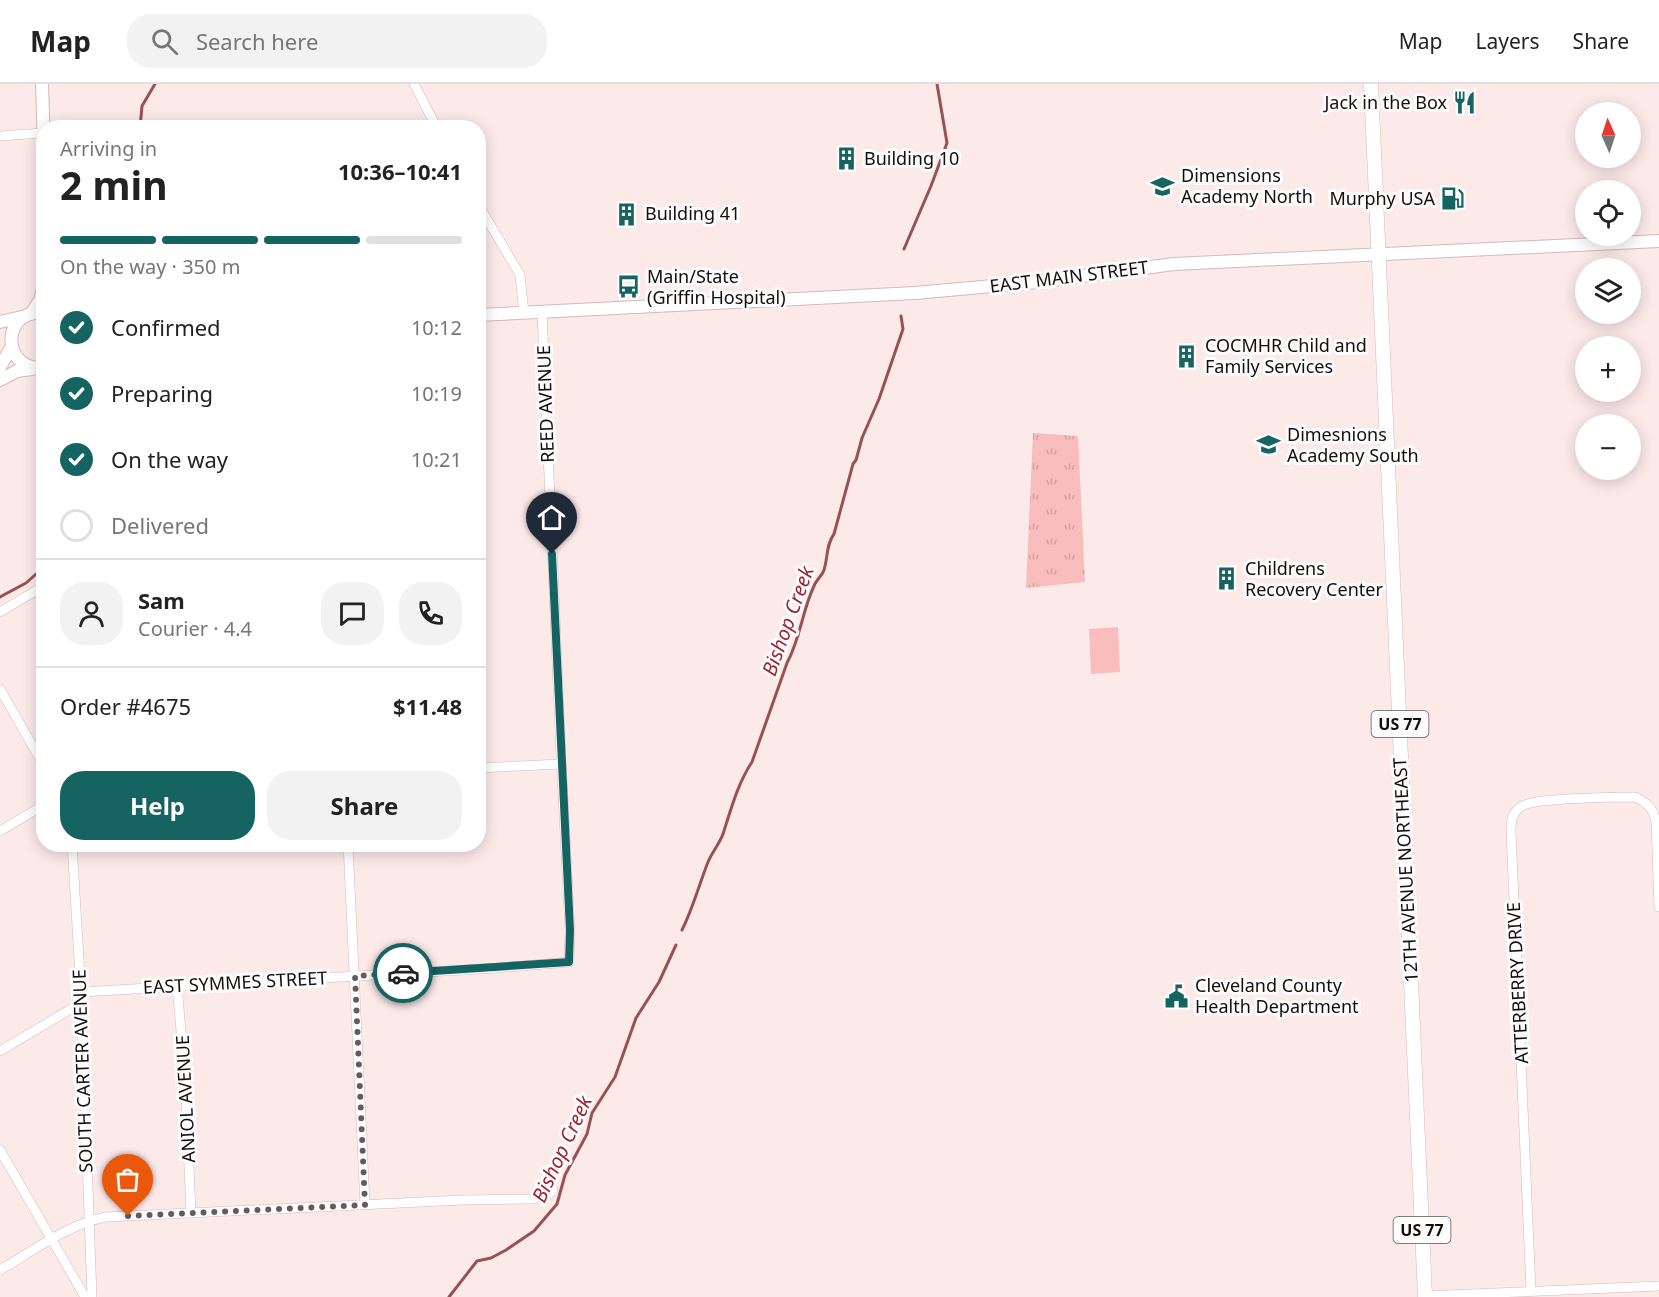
<!DOCTYPE html>
<html lang="en">
<head>
<meta charset="utf-8">
<style>
  body { margin:0; font-family:"Noto Sans",sans-serif; background:#f2f2f2; color:#222; height:100vh; display:flex; flex-direction:column; font-size:22px; white-space:nowrap }
  * { box-sizing:border-box; margin:0 }
  p { font-size:20px; color:#767676 }
  .icon { flex:none; width:33px; height:33px; fill:none; stroke:currentColor; stroke-width:2; stroke-linecap:round; stroke-linejoin:round }
  .map { position:relative; flex:1; overflow:hidden }
  .panel { position:absolute; left:36px; top:36px; width:450px; height:732px; display:flex; flex-direction:column; background:#fff; border-radius:24px; box-shadow:0 3px 15px #0003 }
  .panel>* { flex:none }
  .needle { width:39px; rotate:357deg }
  .fabs { position:absolute; left:1575px; top:18px; display:grid; gap:12px }
  .fabs a { display:grid; place-items:center; width:66px; height:66px; border-radius:50%; background:#fff; box-shadow:0 3px 15px #0003; font-size:30px }
  .pin { position:absolute; display:grid; place-items:center; width:51px; height:51px; color:#fff; margin:-62px -26px; border-radius:50% 50% 50% 0; rotate:-45deg; box-shadow:0 0 6px #0007 }
  .pin .icon { rotate:45deg }
  .courier { position:absolute; display:grid; place-items:center; width:60px; height:60px; margin:-30px; border:4px solid #156461; border-radius:50%; background:#fff; color:#222; box-shadow:0 2px 8px #0007 }
  .headline em { font-style:normal; font-weight:700 }
  .headline div { display:flex; flex-direction:column-reverse }
  .headline { display:flex; align-items:center; justify-content:space-between; height:102px; padding:0 24px }
  h1 { font-size:39px; font-weight:700; line-height:45px }
  .bar { display:grid; grid-template-columns:repeat(4,1fr); gap:9px 6px; align-content:center; height:72px; padding:0 24px }
  .bar i { height:8px; border-radius:4px; background:#e0e0e0 }
  .bar .active { background:#156461 }
  .bar p { grid-column:span 4 }
  .line { display:flex; align-items:center; gap:15px; padding:0 24px; border-top:2px solid #e0e0e0 }
  .line div { flex:1 }
  .round { display:grid; place-items:center; flex:none; width:63px; height:63px; border-radius:24px; background:#f2f2f2 }
  ol { padding:0 24px; list-style:none }
  li { display:flex; align-items:center; gap:18px; height:66px }
  li p { margin-inline-start:auto }
  li .icon { padding:6px; border-radius:50%; background:#156461; color:#fff; stroke-width:4 }
  li:last-child { color:#767676 }
  li i { width:33px; height:33px; border:3px solid #e0e0e0; border-radius:50% }
  .primary-button { display:flex; gap:12px; margin-top:auto; padding:12px 24px }
  .primary-button a { flex:1; height:69px; border-radius:24px; background:#156461; color:#fff; font-size:24px; font-weight:700; line-height:69px; text-align:center }
  .primary-button a+a { background:#f2f2f2; color:#222 }
  header { display:flex; align-items:center; gap:36px; box-sizing:border-box; height:84px; padding:0 30px; background:#fff; border-bottom:2px solid #e0e0e0 }
  header strong { font-size:28px }
  nav { display:flex; gap:33px; margin-inline-start:auto; font-size:21px }
  .search { width:420px; height:54px; background:#f2f2f2; display:flex; align-items:center; gap:15px; box-sizing:border-box; padding:0 21px; border-radius:24px; color:#767676; font-size:22px }
  .map>svg:first-child { display:block }
</style>
</head>
<body>
<header>
<strong>Map</strong>
<div class="search"><svg class="icon" aria-label="search" viewBox="0 0 24 24"><circle cx="10" cy="10" r="6"/><path d="M15 15l6 6"/></svg>Search here</div>
<nav><a>Map</a><a>Layers</a><a>Share</a></nav>
</header>
<div class="map">
<svg width="1659" height="1213" viewBox="0 0 1659 1213">
  <defs>
    <pattern id="grass-tufts" width="24" height="20" patternUnits="userSpaceOnUse" patternTransform="scale(1.5)"><rect width="24" height="20" fill="#f8bdbc"/><path d="M3 7l-1-3M5 7V3M7 7l1-3M15 17l-1-3M17 17v-4M19 17l1-3" fill="none" stroke="#d4a1a0"/></pattern>
  </defs>
  <rect width="100%" height="100%" fill="#fceae9"/>
  <polygon fill="url(#grass-tufts)" points="1033,349 1078,352 1085,498 1026,504"/>
  <polygon fill="#f8bdbc" points="1118,543 1120,588 1091,590 1089,545"/>
  <g fill="none" stroke-linecap="round" stroke-linejoin="round">
    <g stroke="#995252" stroke-width="3">
      <polyline points="140,44 142,22 155,0"/>
      <polyline points="904,165 931,102 947,59 937,0"/>
      <polyline points="0,513 26,499 44,483"/>
      <path d="M682,846C693,824 699,801 708,778C712,768 720,759 723,750C731,725 738,699 752,678L787,579C801,553 802,527 814,502C816,496 822,492 824,486C828,473 826,461 834,450L853,380L856,376L862,354L879,315L903,245L901,232"/>
      <polyline points="449,1213 477,1177 491,1174 506,1166 534,1147 557,1120 565,1091 587,1050 592,1029 615,993 636,934 659,898 676,861"/>
    </g>
    <defs>
      <g id="street">
        <polyline points="414,0 437,44"/>
        <polyline points="0,52 43,49"/>
        <polyline points="478,120 520,191 524,229"/>
        <polyline points="0,528 44,502"/>
        <polyline points="0,605 44,682"/>
        <polyline points="478,684 561,680"/>
        <polyline points="0,747 44,721"/>
        <polyline points="72,760 81,908 92,1213"/>
        <polyline points="348,760 365,1121"/>
        <polyline points="177,902 185,991 191,1129"/>
        <polyline points="81,908 496,884 569,878 570,846 561,672 542,228"/>
        <polyline points="0,967 81,919"/>
        <polyline points="0,1066 85,1213"/>
        <path d="M0,1186C33,1167 68,1140 106,1133L463,1116L532,1115L549,1110L553,1106"/>
        <path d="M1531,1207L1511,747C1511,737 1512,728 1522,722C1534,714 1616,713 1635,713C1648,719 1653,724 1656,738L1659,823"/>
        <polyline points="1425,1212 1659,1202"/>
      </g>
      <g id="secondary">
        <polyline points="42,0 44,63"/>
        <path d="M44,229C1,224 0,287 44,284"/>
        <polyline points="31,230 40,216 44,202"/>
        <polyline points="478,231 915,209 1038,198 1174,180 1659,157"/>
        <polyline points="0,238 22,233"/>
        <polyline points="0,283 11,264"/>
        <polyline points="0,296 17,287 32,285"/>
      </g>
      <polyline id="primary" points="1371,0 1425,1213"/>
    </defs>
    <use href="#street" stroke="#d5b9b8" stroke-width="10"/>
    <use href="#secondary" stroke="#d5b9b8" stroke-width="14"/>
    <use href="#primary" stroke="#d5b9b8" stroke-width="15"/>
    <use href="#street" stroke="#fff" stroke-width="9"/>
    <use href="#secondary" stroke="#fff" stroke-width="12"/>
    <use href="#primary" stroke="#fff" stroke-width="14"/>
  </g>
  <g fill="none" stroke-linecap="round" stroke-linejoin="round">
    <polyline stroke="#665a5a" stroke-width="6" stroke-dasharray="0 10.8" points="128,1132 365,1121 355,892 403,889"/>
    <polyline stroke="#156461" stroke-width="8" points="403,889 569,878 570,846 552,470"/>
  </g>
  <defs>
    <symbol id="restaurant-bare" viewBox="-9 -9 18 18"><path d="M-5-6h1v4h1v-4h1v4h1v-4h1v5L-1.5 .5V6h-2V.5L-5-1ZM5-6V6H3V1.5H1.5Q1.5-4 5-6Z" fill="#156461" stroke="#fcfcfc" stroke-width="2.5" paint-order="stroke"/></symbol>
    <symbol id="building-bare" viewBox="-9 -9 18 18"><path d="M-4-6H4V6H1V3H-1V6H-4ZM-2.5-4.3h1.7v1.8h-1.7ZM.8-4.3h1.7v1.8H.8ZM-2.5-1h1.7V.8h-1.7ZM.8-1h1.7V.8H.8Z" fill="#156461" stroke="#fcfcfc" stroke-width="2.5" paint-order="stroke"/></symbol>
    <symbol id="school-bare" viewBox="-9 -9 18 18"><path d="M0-5L7-2L0 1L-7-2ZM-4 1L0 2.5L4 1V4Q0 6-4 4Z" fill="#156461" stroke="#fcfcfc" stroke-width="2.5" paint-order="stroke"/></symbol>
    <symbol id="fuel-bare" viewBox="-9 -9 18 18"><path d="M-5.5-6h7V0h2V4h1.3V-2.5L3-4.5l.8-.8L6-3V5H2.5V1h-1V6h-7ZM-4.2-4.7v3.2H.2V-4.7Z" fill="#156461" stroke="#fcfcfc" stroke-width="2.5" paint-order="stroke"/></symbol>
    <symbol id="bus-bare" viewBox="-9 -9 18 18"><path d="M-5-6H5V4H4V6H2V4H-2V6H-4V4H-5ZM-3.5-4V0h7V-4ZM-3.5 1.2v1.5H-2V1.2ZM2 1.2v1.5H3.5V1.2Z" fill="#156461" stroke="#fcfcfc" stroke-width="2.5" paint-order="stroke"/></symbol>
    <symbol id="civic-bare" viewBox="-9 -9 18 18"><path d="M-.6-6.5H3V-4.5H.6V-3L4-1V1h2V6H-6V1h2V-1L-.6-3ZM-1.2 2.5V6h2.4V2.5Z" fill="#156461" stroke="#fcfcfc" stroke-width="2.5" paint-order="stroke"/></symbol>
  </defs>
  <g fill-rule="evenodd">
    <use href="#restaurant-bare" x="1448" y="2" width="33" height="33"/>
    <use href="#building-bare" x="830" y="58" width="33" height="33"/>
    <use href="#school-bare" x="1146" y="86" width="33" height="33"/>
    <use href="#fuel-bare" x="1436" y="98" width="33" height="33"/>
    <use href="#building-bare" x="610" y="114" width="33" height="33"/>
    <use href="#bus-bare" x="612" y="186" width="33" height="33"/>
    <use href="#building-bare" x="1170" y="256" width="33" height="33"/>
    <use href="#school-bare" x="1252" y="344" width="33" height="33"/>
    <use href="#building-bare" x="1210" y="478" width="33" height="33"/>
    <use href="#civic-bare" x="1160" y="896" width="33" height="33"/>
  </g>
  <g text-anchor="middle" stroke-width="6" stroke-linejoin="round" paint-order="stroke">
    <g fill="#fcfcfc" stroke="#5b5555" stroke-width="1.5">
      <rect x="1371.5" y="627" width="57" height="26" rx="4.5"/>
      <rect x="1393.5" y="1133" width="57" height="26" rx="4.5"/>
    </g>
    <g font-size="16" font-weight="bold" fill="#160d0d">
      <text x="1400" y="646">US 77</text>
      <text x="1422" y="1152">US 77</text>
    </g>
    <g font-size="18" fill="#160d0d" stroke="#fcfcfc" text-anchor="start">
      <text x="1447" y="25" text-anchor="end">Jack in the Box</text>
      <text x="864" y="81">Building 10</text>
      <text x="1181" y="98">Dimensions<tspan x="1181" dy="21">Academy North</tspan></text>
      <text x="1435" y="121" text-anchor="end">Murphy USA</text>
      <text x="645" y="136">Building 41</text>
      <text x="647" y="199">Main/State<tspan x="647" dy="21">(Griffin Hospital)</tspan></text>
      <text x="1205" y="268">COCMHR Child and<tspan x="1205" dy="21">Family Services</tspan></text>
      <text x="1287" y="357">Dimesnions<tspan x="1287" dy="21">Academy South</tspan></text>
      <text x="1245" y="491">Childrens<tspan x="1245" dy="21">Recovery Center</tspan></text>
      <text x="1195" y="908">Cleveland County<tspan x="1195" dy="21">Health Department</tspan></text>
    </g>
    <g font-size="18" fill="#160d0d" stroke="#fcfcfc">
      <text transform="translate(1069 193) rotate(-7)" y="6">EAST MAIN STREET</text>
      <text transform="translate(546 320) rotate(-92)" y="6">REED AVENUE</text>
      <text transform="translate(1406 786) rotate(-93)" y="6">12TH AVENUE NORTHEAST</text>
      <text transform="translate(235 899) rotate(-3)" y="6">EAST SYMMES STREET</text>
      <text transform="translate(1518 899) rotate(-93)" y="6">ATTERBERRY DRIVE</text>
      <text transform="translate(83 987) rotate(-92)" y="6">SOUTH CARTER AVENUE</text>
      <text transform="translate(186 1015) rotate(-93)" y="6">ANIOL AVENUE</text>
    </g>
    <g font-size="20" font-style="italic" fill="#9c2431" stroke="#fcfcfc">
      <text transform="translate(788 537) rotate(-70)" y="7">Bishop Creek</text>
      <text transform="translate(562 1065) rotate(-65)" y="7">Bishop Creek</text>
    </g>
  </g>
</svg>
<div class="fabs">
<a><svg class="needle" viewBox="-14 -14 28 28"><path d="M0-13l5 13h-10z" fill="#e53935"/><path d="M0 13l5-13h-10z" fill="#767676"/></svg></a>
<a><svg class="icon" aria-label="locate" viewBox="0 0 24 24"><circle cx="12" cy="12" r="6"/><path d="M12 2v4M12 18v4M2 12h4M18 12h4"/></svg></a>
<a><svg class="icon" aria-label="layers" viewBox="0 0 24 24"><path d="M12 4l9 5-9 5-9-5zM3 14l9 5 9-5"/></svg></a>
<a>+</a>
<a>−</a>
</div>
<div class="pin" style="left:128px;top:1132px;background:#ea580c"><svg class="icon" aria-label="bag" viewBox="0 0 24 24"><path d="M5 8h14l-1 12H6zM9 8a3 3 0 0 1 6 0"/></svg></div>
<div class="pin" style="left:552px;top:470px;background:#1f2937"><svg class="icon" aria-label="home" viewBox="0 0 24 24"><path d="M3 11l9-7 9 7M6 9v11h12V9"/></svg></div>
<div class="courier" style="left:403px;top:889px"><svg class="icon" aria-label="car" viewBox="0 0 24 24"><path d="M5 17H2v-5l4-1 3-4h7l3 4 3 1v5h-3M9 17h6M6 11h13"/><circle cx="7" cy="17" r="2"/><circle cx="17" cy="17" r="2"/></svg></div>
<section class="panel">
<div class="headline"><div><h1>2 min</h1><p>Arriving in</p></div><em>10:36–10:41</em></div>
<div class="bar"><i class="active"></i><i class="active"></i><i class="active"></i><i></i><p>On the way · 350 m</p></div>
<ol>
<li><svg class="icon" aria-label="check" viewBox="0 0 24 24"><path d="M5 12l5 5 9-10"/></svg>Confirmed<p>10:12</p></li>
<li><svg class="icon" aria-label="check" viewBox="0 0 24 24"><path d="M5 12l5 5 9-10"/></svg>Preparing<p>10:19</p></li>
<li><svg class="icon" aria-label="check" viewBox="0 0 24 24"><path d="M5 12l5 5 9-10"/></svg>On the way<p>10:21</p></li>
<li><i></i>Delivered</li>
</ol>
<div class="line" style="height:108px"><a class="round"><svg class="icon" aria-label="person" viewBox="0 0 24 24"><circle cx="12" cy="8" r="4"/><path d="M4 21q1-7 8-7t8 7"/></svg></a><div><b>Sam</b><p>Courier · 4.4</p></div><a class="round"><svg class="icon" aria-label="chat" viewBox="0 0 24 24"><path d="M4 5h16v11H9l-5 4z"/></svg></a><a class="round"><svg class="icon" aria-label="phone" viewBox="0 0 24 24"><path d="M5 4h4l2 5-3 2q2 4 5 5l2-3 5 2v4C11 20 4 13 5 4z"/></svg></a></div>
<div class="line" style="height:78px"><div>Order #4675</div><b>$11.48</b></div>
<div class="primary-button"><a>Help</a><a>Share</a></div>
</section>
</div>
</body>
</html>
